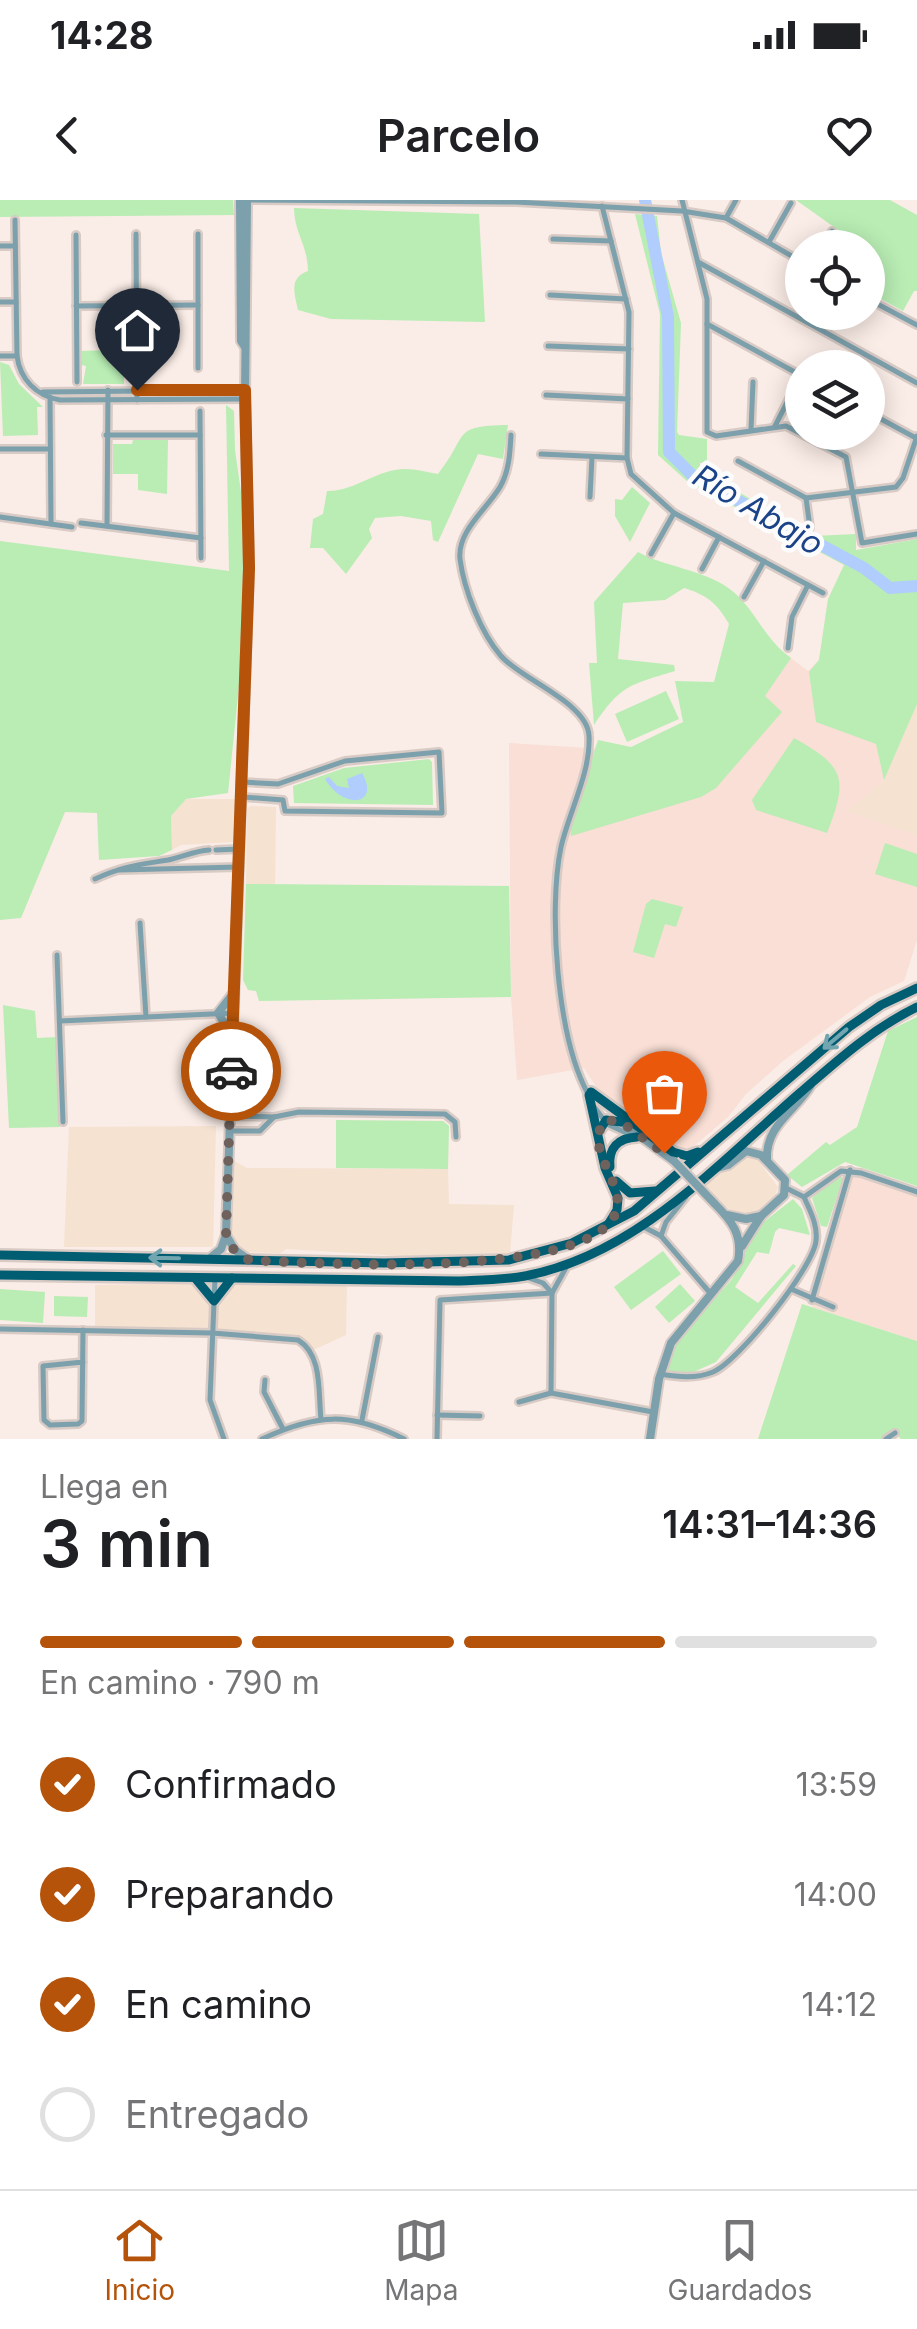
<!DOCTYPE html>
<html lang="es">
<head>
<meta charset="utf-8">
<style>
  body { margin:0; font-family:Inter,sans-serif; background:#f6f6f6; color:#202124; height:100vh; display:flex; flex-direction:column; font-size:38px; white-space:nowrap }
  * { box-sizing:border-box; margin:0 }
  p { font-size:32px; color:#757577 }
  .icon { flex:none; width:55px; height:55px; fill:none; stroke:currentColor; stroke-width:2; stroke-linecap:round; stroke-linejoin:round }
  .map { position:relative; height:1239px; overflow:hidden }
  .drawer { display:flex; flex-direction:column; background:#fff; flex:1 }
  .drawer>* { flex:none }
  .fabs { position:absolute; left:785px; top:30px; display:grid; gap:20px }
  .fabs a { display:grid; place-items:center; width:100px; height:100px; border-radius:50%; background:#fff; box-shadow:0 5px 25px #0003; font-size:50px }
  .pin { position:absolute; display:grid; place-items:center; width:85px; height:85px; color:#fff; margin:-102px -42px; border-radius:50% 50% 50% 0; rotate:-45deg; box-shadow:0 0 10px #0007 }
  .pin .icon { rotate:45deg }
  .courier { position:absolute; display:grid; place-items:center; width:100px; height:100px; margin:-50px; border:8px solid #b45309; border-radius:50%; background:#fff; color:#222; box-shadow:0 2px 12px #0007 }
  .overview em { font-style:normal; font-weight:600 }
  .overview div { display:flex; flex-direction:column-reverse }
  .overview { display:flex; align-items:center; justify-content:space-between; height:170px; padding:0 40px }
  h1 { font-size:65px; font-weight:600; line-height:75px }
  .bar { display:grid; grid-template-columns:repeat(4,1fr); gap:15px 10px; align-content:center; height:120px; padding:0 40px }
  .bar i { height:12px; border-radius:8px; background:#e0e0e0 }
  .bar .current { background:#b45309 }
  .bar p { grid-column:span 4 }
  ol { padding:0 40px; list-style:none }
  li { display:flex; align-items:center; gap:30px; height:110px }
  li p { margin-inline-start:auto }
  li .icon { padding:10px; border-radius:50%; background:#b45309; color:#fff; stroke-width:4 }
  li:last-child { color:#757577 }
  li i { width:55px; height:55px; border:5px solid #e0e0e0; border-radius:50% }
  .status { display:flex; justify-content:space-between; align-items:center; height:70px; padding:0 50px; background:#fff; direction:ltr }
  .status svg { height:28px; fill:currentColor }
  header { display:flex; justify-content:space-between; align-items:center; height:130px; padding:0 40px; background:#fff; font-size:45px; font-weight:600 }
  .menu { display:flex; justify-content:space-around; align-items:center; height:140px; border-top:2px solid #e0e0e0; background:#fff; font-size:28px; color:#757577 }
  .menu a { display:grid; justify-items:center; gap:5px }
  .menu .current { color:#b45309 }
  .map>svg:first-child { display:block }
</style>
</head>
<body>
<div class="status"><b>14:28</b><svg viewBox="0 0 49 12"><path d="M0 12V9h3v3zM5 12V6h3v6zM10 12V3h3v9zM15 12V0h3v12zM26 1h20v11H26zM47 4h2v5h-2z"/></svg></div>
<header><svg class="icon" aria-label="back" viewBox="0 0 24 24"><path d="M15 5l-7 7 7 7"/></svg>Parcelo<svg class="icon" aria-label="heart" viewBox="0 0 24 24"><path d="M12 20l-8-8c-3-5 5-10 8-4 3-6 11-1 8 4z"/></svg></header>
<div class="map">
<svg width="917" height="1239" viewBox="0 0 917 1239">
  <rect width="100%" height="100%" fill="#faece6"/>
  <g fill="#f5e2d1">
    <polygon points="917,504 917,635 846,611 884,580"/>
    <polygon points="186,599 235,599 233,642 181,645 172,650 171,616"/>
    <polygon points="251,606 276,607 275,686 246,684 247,608"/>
    <polygon points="216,926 213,1047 64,1047 69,927"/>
    <polygon points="749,955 757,959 778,987 774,999 759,1012 741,1016 725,1006 704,984"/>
    <polygon points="231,959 247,968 448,969 449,1004 514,1005 510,1053 403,1056 286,1049 281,1053 241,1052 228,1034"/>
    <polygon points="201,1083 214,1100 227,1083 347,1086 346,1135 311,1151 298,1140 95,1129 95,1085"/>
  </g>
  <g fill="#f9dfd5">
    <polygon points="828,399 917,504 884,580 847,611 917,635 917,740 904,781 870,797 783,861 746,894 728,917 688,951 674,947 625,914 597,888 584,868 517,880 511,797 509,543 667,553 772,444 808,471 819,460"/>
    <polygon points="853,974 917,992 917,1141 812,1107"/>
  </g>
  <g fill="#b9edb4">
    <polygon points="0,0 233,0 234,15 0,17"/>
    <polygon points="796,0 890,0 917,15 917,91 914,91 903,111 868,92 868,81 877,64 868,48 862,47"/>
    <path d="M294,8L479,14L485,122L331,119L298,110C294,92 289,78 308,71C307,42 295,36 294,8Z"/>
    <polygon points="635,14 657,16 661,53 681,123 677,232 679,235 707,239 707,262 700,263 700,269 813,336 856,334 856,350 917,339 917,504 884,580 876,544 816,522 809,472 819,460 828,399 844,365 688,282 658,255 660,114"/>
    <polygon points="106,111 131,114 132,117 126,118 126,133 132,133 133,156 128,166 124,166 124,184 83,184 86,166 81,165 82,151 106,150"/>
    <polygon points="0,162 9,165 19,184 43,207 37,207 38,235 3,236"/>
    <polygon points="226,205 234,211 235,250 244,313 244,369 240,476 228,593 186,599 171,616 172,650 159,656 99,660 97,613 65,612 21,718 0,720 0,341 229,371"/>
    <path d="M508,225L503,259L478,254L438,342L433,340L431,321L401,316L375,318L369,329L372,338L346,374L323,348H310L313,319L323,314L327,291C354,292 377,269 405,269C416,269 427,272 438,274C470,234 450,226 508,225Z"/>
    <polygon points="133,240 168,240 167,294 138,290 138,274 113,274 113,244 132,244"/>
    <polygon points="632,287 650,303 630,342 615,316 615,299 622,300"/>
    <path d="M638,352C669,369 713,370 739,397C759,418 766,440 791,458L765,496L782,512L716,588L701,597L571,636L570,624L598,540L631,547L683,522L675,481L714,482L729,424C717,403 707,395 684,388L665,400L623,403L618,459L674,465L675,471C629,485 621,485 594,525L589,463H597L594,402Z"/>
    <polygon points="666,491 679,519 627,542 615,514"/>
    <path d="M794,538C846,567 848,579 827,633L756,610L752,600Z"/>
    <polygon points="429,559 432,562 433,605 294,603 293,586 344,568"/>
    <polygon points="885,643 917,654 917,687 875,674"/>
    <polygon points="246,684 509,686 511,797 259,801 256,791 248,790 243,780"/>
    <polygon points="652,699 683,707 676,727 665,724 654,758 633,752 646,704"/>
    <polygon points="3,805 35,811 37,838 57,837 60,927 9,928"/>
    <polygon points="917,817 917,986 845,962 802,987 787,975 826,942 830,945 857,927 888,831"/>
    <polygon points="336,920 443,921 449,926 448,969 336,968"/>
    <polygon points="838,975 843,978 827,1027 821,1026 812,998"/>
    <polygon points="793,999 802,1009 810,1035 779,1028 775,1032 769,1054 757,1052 735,1087 758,1103 793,1064 796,1066 716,1162 687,1175 665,1174 672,1151 683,1134 732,1079 756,1028"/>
    <polygon points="663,1051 681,1074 631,1110 614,1087"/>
    <polygon points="680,1084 695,1101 669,1123 655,1107"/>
    <polygon points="0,1089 45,1092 43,1123 0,1120"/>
    <polygon points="54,1096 88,1097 87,1117 54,1116"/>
    <polygon points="802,1104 917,1141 917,1239 901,1239 895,1233 886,1239 758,1239"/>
  </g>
  <path fill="#b0cdfe" d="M362,573C381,606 343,610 325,579L329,577L337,586L349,588L347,579Z"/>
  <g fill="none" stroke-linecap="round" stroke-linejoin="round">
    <polyline stroke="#b0cdfe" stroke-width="12" points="645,0 668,117 669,252 694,277 864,368 890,388 917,386"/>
    <defs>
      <g id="minor">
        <polyline points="247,0 516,2 682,11 726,18 802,62"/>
        <polyline points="682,0 707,99 707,232 716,236 786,226 846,257 862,343 917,334"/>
        <polyline points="602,6 629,112 627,258 631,274 674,313 823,393"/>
        <polyline points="726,18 736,0"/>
        <path d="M15,20L17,156C20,179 36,196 60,200L244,199"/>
        <polyline points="136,34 137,200"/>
        <polyline points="198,34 198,168"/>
        <polyline points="76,35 77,182"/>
        <polyline points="553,39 611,41"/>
        <polyline points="769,42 791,3"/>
        <polyline points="0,46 15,46"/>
        <polyline points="823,48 832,31"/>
        <polyline points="698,62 917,183"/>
        <polyline points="868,70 870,66"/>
        <polyline points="550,95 626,99"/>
        <polyline points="868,99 917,125"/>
        <polyline points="0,102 16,102"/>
        <polyline points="76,106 198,105"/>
        <polyline points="707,124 802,176"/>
        <polyline points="548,146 629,149"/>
        <polyline points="0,156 17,156"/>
        <polyline points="43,192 245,190"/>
        <polyline points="546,195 628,199"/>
        <polyline points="50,197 51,324"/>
        <polyline points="200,211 201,358"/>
        <polyline points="868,212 916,238"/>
        <polyline points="775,226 801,175"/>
        <polyline points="751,230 753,182"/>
        <polyline points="106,235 200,235"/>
        <path d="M511,235C510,254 509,271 500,287C487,309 457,331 460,359C464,390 481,433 501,456C522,480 588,503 589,536C591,572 569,612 561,647C548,710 557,837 588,894"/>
        <polyline points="0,249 50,249"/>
        <polyline points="541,254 627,258"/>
        <polyline points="738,261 806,298 896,287 903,278 917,236"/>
        <polyline points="590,297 592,257"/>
        <polyline points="806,298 810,328"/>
        <polyline points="0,317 72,327"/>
        <polyline points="81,323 201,338"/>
        <polyline points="107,326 108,190"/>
        <polyline points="651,354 674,313"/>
        <polyline points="702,369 719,337"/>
        <polyline points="744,397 764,361"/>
        <polyline points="788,448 792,417 808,385"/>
        <polyline points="242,582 278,584 345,561 439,552 442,613 285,611 283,600 243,597"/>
        <polyline points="216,650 239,649"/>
        <polyline points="119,670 239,667"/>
        <path d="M95,679C123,666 138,665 168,660C183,657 194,651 209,650"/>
        <polyline points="140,723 146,817"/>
        <polyline points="57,755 63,922"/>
        <polyline points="60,821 233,813"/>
        <polyline points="595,908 607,924 633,936"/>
        <polyline points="230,916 274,917 299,912 445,914 455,922 456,937"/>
        <polyline points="229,931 260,931 274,917"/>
        <polyline points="804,997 841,971 861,973 917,992"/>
        <polyline points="644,1027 661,1036 711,1094"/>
        <polyline points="661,1036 666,1022 686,997"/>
        <polyline points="526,1077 543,1083 552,1093"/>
        <polyline points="215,1078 210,1200 224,1239"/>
        <polyline points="791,1089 833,1107"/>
        <polyline points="812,1100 850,970"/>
        <path d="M0,1129L212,1133L298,1140C323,1155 318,1193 321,1219"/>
        <polyline points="83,1130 82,1221 78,1224 50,1225 44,1220 43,1166 83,1162"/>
        <path d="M660,1174C678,1177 696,1179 713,1172C738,1162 813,1068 816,1041C818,1025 810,1011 804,997L786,988"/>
        <polyline points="265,1180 264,1192 283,1229"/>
        <polyline points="551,1193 552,1093 567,1066"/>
        <polyline points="519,1202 551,1193 653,1212"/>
        <polyline points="437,1215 480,1216"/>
        <polyline points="362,1220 378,1137"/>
        <path d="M262,1239C317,1213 350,1212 404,1239"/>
        <polyline points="437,1239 440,1100 552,1093"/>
        <polyline points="886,1239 895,1233"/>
      </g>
      <g id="tertiary">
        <polyline points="240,0 241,141 245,147"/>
        <polyline points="230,832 218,813 232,795"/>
        <polyline points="621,922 674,961"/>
        <path d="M767,960C765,925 796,911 811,885"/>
        <polyline points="717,968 728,965 746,951 761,955 785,980 784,995 761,1016 742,1046"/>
        <polyline points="727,1015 746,1019 761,1016"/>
        <polyline points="226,1035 235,1050 249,1060"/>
        <polyline points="209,1059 221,1049 226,1035 249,368 245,199 247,0"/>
        <path d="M650,1239L659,1179L671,1143L738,1061C743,1035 732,1021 714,1003"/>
      </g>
      <g id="primary">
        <polyline points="591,892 673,952 687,956 698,952"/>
        <polyline points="589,895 605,968 618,998 617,1010 609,1023"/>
        <polyline points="598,933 606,920 621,922"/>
        <path d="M610,967C608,948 618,938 637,937"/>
        <polyline points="616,981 630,993 655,991"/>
        <polyline points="0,1055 384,1063 509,1060 572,1043 634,1011 849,827 881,805 917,788"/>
        <path d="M0,1075L457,1081C479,1080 503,1080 525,1076C636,1055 719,963 801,892C838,860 872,829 917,807"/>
        <polyline points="195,1078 214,1101 232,1078"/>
      </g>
    </defs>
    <use href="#minor" stroke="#d8cac4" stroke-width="10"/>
    <use href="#tertiary" stroke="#d8cac4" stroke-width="12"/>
    <use href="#primary" stroke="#d8cac4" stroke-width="14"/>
    <use href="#minor" stroke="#7ca0ac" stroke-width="5"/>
    <use href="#tertiary" stroke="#7ca0ac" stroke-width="8"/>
    <use href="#primary" stroke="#005d72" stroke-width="9"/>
    <defs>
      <polyline id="tertiary-bridge" points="674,961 714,1003"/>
    </defs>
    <use href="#tertiary-bridge" stroke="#d8cac4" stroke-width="12" stroke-linecap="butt"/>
    <use href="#tertiary-bridge" stroke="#7ca0ac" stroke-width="8"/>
  </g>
  <defs><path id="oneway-shaft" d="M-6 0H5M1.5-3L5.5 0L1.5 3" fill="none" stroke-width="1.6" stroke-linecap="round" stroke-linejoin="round" transform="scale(2.5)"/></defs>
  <g stroke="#71a5b0">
    <use href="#oneway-shaft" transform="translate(835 839) rotate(140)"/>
    <use href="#oneway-shaft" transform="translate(164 1058) rotate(-179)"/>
  </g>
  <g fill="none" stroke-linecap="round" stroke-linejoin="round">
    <path stroke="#6f625d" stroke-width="10" stroke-dasharray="0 18" d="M231,871L226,1035L234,1050L249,1060C320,1064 568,1078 611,1021C636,989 580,953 605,920L621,922L664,953"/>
    <polyline stroke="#b45309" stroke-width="12" points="137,190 245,190 249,368 231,871"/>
  </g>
  <g text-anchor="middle" stroke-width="9" stroke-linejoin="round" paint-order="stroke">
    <g font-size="32" font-style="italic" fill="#1b4388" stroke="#fcfcfc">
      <text transform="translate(758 310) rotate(31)" y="11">Río Abajo</text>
    </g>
  </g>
</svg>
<div class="fabs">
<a><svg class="icon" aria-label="locate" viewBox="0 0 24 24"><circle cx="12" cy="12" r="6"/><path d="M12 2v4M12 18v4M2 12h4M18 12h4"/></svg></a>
<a><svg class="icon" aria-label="layers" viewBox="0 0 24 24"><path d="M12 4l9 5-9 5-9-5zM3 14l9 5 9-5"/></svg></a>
</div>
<div class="pin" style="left:664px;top:953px;background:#ea580c"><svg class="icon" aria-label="bag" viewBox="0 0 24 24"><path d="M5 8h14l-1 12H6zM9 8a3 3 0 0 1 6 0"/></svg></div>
<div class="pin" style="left:137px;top:190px;background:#1f2937"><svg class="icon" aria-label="home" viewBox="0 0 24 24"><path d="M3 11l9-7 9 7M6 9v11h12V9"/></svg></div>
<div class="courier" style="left:231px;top:871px"><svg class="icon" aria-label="car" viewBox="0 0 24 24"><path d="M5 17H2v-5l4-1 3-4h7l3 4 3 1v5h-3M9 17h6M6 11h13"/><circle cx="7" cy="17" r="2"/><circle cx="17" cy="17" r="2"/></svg></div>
</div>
<section class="drawer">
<div class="overview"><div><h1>3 min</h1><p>Llega en</p></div><em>14:31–14:36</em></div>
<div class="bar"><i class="current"></i><i class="current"></i><i class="current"></i><i></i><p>En camino · 790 m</p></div>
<ol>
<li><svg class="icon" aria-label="check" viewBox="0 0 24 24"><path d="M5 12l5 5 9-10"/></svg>Confirmado<p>13:59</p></li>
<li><svg class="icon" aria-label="check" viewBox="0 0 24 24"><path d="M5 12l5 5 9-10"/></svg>Preparando<p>14:00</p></li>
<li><svg class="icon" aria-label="check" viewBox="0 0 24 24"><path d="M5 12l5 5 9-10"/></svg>En camino<p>14:12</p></li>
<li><i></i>Entregado</li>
</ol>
</section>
<nav class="menu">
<a class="current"><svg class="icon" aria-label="home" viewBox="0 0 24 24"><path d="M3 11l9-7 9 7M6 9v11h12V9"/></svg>Inicio</a>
<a><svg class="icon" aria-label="map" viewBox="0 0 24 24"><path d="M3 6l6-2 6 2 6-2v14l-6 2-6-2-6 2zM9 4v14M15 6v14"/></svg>Mapa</a>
<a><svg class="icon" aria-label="saved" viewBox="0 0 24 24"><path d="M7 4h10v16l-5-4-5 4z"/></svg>Guardados</a>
</nav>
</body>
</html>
